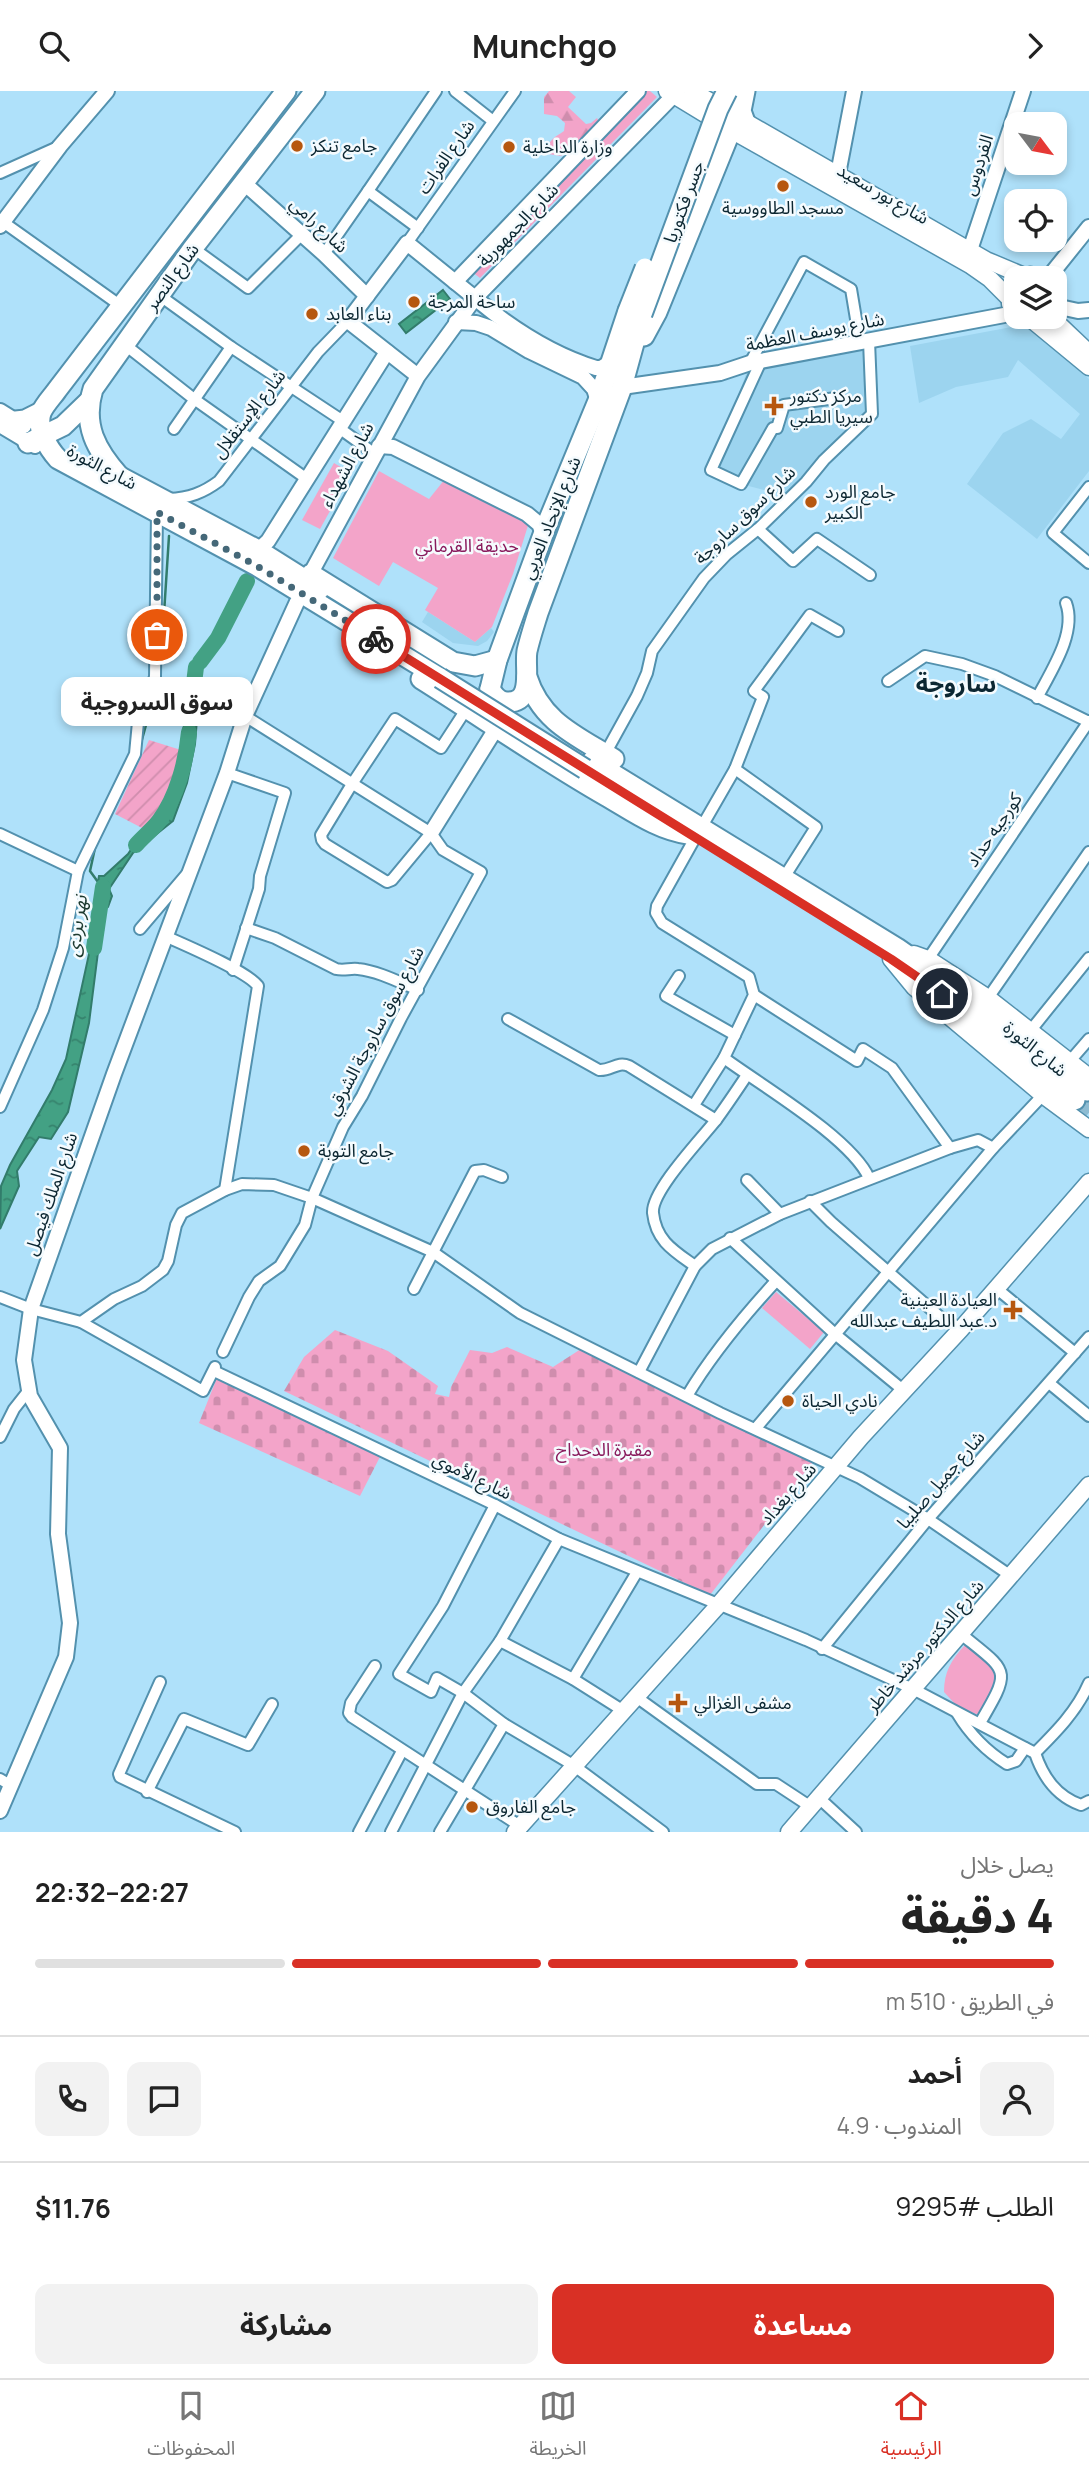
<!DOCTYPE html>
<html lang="ar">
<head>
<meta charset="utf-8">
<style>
  body { margin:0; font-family:Manrope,"Noto Sans Arabic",sans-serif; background:#f2f2f2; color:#222; direction:rtl; height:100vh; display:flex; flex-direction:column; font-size:26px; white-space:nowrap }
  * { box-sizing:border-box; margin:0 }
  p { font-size:23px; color:#767676 }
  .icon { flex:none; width:38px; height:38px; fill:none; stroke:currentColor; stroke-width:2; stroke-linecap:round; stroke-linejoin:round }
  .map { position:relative; height:1741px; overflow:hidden; direction:ltr }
  .side { display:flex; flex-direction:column; background:#fff; flex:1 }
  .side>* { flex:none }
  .needle { width:46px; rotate:122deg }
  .controls { position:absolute; left:1004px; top:21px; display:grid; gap:14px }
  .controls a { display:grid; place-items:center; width:63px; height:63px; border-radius:14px; background:#fff; box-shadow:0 4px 10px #0003; font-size:35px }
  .pin { position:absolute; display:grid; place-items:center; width:60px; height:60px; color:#fff; margin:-30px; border:4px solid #fff; border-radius:50%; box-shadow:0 2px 7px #0007 }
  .courier { position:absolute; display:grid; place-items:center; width:70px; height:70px; margin:-35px; border:5px solid #d93025; border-radius:50%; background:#fff; color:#222; box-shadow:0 2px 9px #0007 }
  .bubble { position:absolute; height:49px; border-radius:14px; background:#fff; box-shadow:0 4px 10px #0003; font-size:23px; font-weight:700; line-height:49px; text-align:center; direction:rtl }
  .head em { font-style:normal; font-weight:700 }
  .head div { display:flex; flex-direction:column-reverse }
  .head { display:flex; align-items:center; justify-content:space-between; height:119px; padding:0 35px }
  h1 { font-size:46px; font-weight:700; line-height:52px }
  .bar { display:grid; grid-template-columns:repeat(4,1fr); gap:10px 7px; align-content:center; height:84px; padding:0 35px }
  .bar i { height:9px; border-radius:5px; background:#e0e0e0 }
  .bar .current { background:#d93025 }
  .bar p { grid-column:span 4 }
  .line { display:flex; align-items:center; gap:18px; padding:0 35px; border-top:2px solid #e0e0e0 }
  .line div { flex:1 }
  .round { display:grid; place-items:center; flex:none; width:74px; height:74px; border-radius:14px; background:#f2f2f2 }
  .action { display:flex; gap:14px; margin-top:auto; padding:14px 35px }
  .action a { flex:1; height:80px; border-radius:14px; background:#d93025; color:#fff; font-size:28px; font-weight:700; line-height:80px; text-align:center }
  .action a+a { background:#f2f2f2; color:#222 }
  header { display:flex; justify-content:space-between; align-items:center; height:91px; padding:0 35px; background:#fff; font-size:32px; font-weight:700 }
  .tab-bar { display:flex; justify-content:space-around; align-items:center; height:98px; border-top:2px solid #e0e0e0; background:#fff; font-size:19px; color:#767676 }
  .tab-bar a { display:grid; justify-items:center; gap:4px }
  .tab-bar .current { color:#d93025 }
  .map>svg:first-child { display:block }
</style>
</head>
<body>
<header><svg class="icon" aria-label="forward" viewBox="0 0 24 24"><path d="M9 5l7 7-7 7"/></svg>Munchgo<svg class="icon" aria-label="search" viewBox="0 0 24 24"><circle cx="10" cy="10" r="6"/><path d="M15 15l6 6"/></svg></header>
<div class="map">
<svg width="1089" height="1741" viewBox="0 0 1089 1741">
  <defs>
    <pattern id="forest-firs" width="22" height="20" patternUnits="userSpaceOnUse" patternTransform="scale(1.75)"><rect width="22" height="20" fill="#f3a4c9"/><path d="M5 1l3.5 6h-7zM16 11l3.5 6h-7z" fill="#cf8dad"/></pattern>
    <pattern id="cemetery-stones" width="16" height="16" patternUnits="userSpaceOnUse" patternTransform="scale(1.75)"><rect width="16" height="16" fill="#f3a4c9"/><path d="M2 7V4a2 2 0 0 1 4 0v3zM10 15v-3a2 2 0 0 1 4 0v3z" fill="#cf8dad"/></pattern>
    <pattern id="garden-furrows" width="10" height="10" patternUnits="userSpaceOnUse" patternTransform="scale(1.75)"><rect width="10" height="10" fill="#f3a4c9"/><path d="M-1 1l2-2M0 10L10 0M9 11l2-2" fill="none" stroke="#cf8dad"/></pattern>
    <pattern id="water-ripples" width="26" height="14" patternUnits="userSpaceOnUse" patternTransform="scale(1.75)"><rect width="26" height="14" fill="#43a184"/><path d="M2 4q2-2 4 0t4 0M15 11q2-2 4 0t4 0" fill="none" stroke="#36836d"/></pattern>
  </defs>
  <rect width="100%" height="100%" fill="#afe1fa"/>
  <g fill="#9cd4ef">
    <polygon points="1017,235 1034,238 1089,288 1089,380 1037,448 967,393 1003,342 1031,328 1061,348 1080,323 1018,269 1008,286 956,296 919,312 910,255"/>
    <polygon points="869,250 872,323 791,406 741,393 711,379 750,272"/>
    <polygon points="428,521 475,551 491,537 494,541 487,550 478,555 453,552 422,531"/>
  </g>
  <path fill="url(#forest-firs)" d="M549,0H569L576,6L568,16L586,33L591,32L597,27L598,29L583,46L561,65L548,63C547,49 554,47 564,40L565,32L557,25L544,23V6Z"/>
  <g fill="url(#cemetery-stones)">
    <polygon points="335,1239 388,1260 438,1295 435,1303 449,1306 451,1296 470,1259 492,1262 507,1256 553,1276 584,1256 816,1367 710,1504 284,1300 304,1266"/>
    <polygon points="217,1287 383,1360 360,1405 199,1332"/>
  </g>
  <g fill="#f3a4c9">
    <polygon points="646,0 650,0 657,6 480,187 471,180"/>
    <polygon points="334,372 351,382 320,438 302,429"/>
    <polygon points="379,380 429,408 445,388 530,428 513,483 492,536 475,551 425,519 438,497 393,471 379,495 333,467"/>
    <polygon points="776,1201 824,1241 810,1258 762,1217"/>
    <path d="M965,1554C1005,1583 1003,1583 978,1624L956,1614L944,1601C944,1581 951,1569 965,1554Z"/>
  </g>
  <polygon fill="url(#garden-furrows)" points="149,649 181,659 178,679 157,726 144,738 115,723"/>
  <g fill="url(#water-ripples)" stroke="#327c6b" stroke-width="2">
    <polygon points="443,199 450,208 406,242 399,233"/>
    <polygon points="195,587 200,591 195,653 187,692 173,730 133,762 109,798 112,805 108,816 100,818 94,813 99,785 104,785 128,763 140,745 150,740 160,729 175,699 187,663 183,639"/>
    <polygon points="91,838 103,840 98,861 89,932 68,1021 51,1048 39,1046 17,1080 19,1095 0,1138 1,1095 10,1074 52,999 66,968 91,854"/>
  </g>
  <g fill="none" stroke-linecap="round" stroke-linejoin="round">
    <g stroke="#327c6b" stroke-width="2.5">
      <polyline points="160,585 169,445"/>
      <polyline points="141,652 157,595"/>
      <polyline points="95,757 90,780 98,791"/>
    </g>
    <g stroke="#43a184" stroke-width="16">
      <polyline points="200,571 218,547 247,490"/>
      <polyline points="192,609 196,576"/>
      <path d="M136,754C143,746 152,739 159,730C177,706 186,671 189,641"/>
      <polyline points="94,857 103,796"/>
    </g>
    <polyline stroke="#8ebcd2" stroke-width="19" stroke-dasharray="19 10" stroke-linecap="butt" points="1075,1009 1089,1022"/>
    <defs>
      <g id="street">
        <polyline points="455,0 493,30"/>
        <polyline points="0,82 58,56"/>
        <polyline points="368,100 436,0"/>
        <polyline points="3,131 121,215"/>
        <polyline points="407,152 515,0"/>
        <polyline points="193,157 248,197 302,143"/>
        <polyline points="324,163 368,100 418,137"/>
        <polyline points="159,204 231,256 343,330"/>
        <polyline points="124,253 194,308 307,388"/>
        <polyline points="761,270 711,379 741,393 773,337 777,337 784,314 836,307"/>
        <polyline points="750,272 804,171 851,198 860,252"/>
        <polyline points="339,337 375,363"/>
        <polyline points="174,338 231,256"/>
        <polyline points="1089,396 1053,442 1089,472"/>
        <path d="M169,408C189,407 203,402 219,390L318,261L348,230"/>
        <polyline points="758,438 793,470 817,448 870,484"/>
        <polyline points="888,590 925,565 962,573 995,585 1089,631"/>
        <path d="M1037,607C1051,580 1077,542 1066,512"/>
        <polyline points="605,663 637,605 647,582 652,560 704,487 727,463 758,438 806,391 824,369 872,323 869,250"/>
        <polyline points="735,678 816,736 783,788"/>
        <polyline points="227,682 285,702 260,785 259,798 233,879"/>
        <polyline points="701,737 735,678 763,606 754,600 810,524 838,540"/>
        <polyline points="431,742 392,789 387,791 325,753 322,749 321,744 352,693 395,628 441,657 467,617"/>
        <polyline points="0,743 78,780"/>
        <path d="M246,837L275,847L336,878C344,880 350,877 358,878C378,880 399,891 418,899"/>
        <polyline points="140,838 186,784"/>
        <path d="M165,845C185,854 247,880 258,895L225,1099"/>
        <polyline points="928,868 1089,630"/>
        <polyline points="679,885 666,905 735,944"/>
        <polyline points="754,904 857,970 863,958 892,977 950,1057"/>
        <polyline points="988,907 1089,761"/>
        <path d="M508,928L599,979C611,980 617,970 629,975L716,1029"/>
        <polyline points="1031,939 1089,867"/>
        <path d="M724,967C762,995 851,1047 869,1087"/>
        <polyline points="1070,970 1089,948"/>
        <polyline points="694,1014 724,967 754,904 749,886 662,832 656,822 657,815 695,747"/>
        <polyline points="0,1016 43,919 63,857 78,780 135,663 138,631 155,586 157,421"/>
        <polyline points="747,1089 780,1123"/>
        <polyline points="810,1110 831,1131 940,1226 961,1238"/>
        <polyline points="730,1147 835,1243 903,1299"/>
        <path d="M695,1175C674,1160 656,1150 653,1122C651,1100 702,1047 716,1029C727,1014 737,999 747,984"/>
        <polyline points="996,1197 1075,1262"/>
        <polyline points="414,1198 475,1080 484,1079 502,1086"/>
        <polyline points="0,1206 31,1218 81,1231 114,1208 142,1195 163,1179 168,1170 176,1134 182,1122 225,1099 242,1093 274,1094 312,1107 433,1161 520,1222 720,1322 860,1387 928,1428 1011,1485"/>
        <polyline points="81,1231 203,1300 215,1276"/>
        <polyline points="223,1261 249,1206 259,1190 280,1175 305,1134 312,1107 343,1036 362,1005 401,927 481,781 443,759 431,742 245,625"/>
        <polyline points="214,1280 495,1414 559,1448 806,1549 913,1598 1035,1662"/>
        <polyline points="639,1281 695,1175 712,1158 780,1123 950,1057 978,1049 993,1057"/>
        <polyline points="1049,1292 1089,1325"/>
        <path d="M687,1305C712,1263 743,1226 776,1190"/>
        <polyline points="756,1337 993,1057 1043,1004"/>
        <polyline points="0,1346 14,1318 29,1299"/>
        <polyline points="495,1414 443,1515 399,1583 431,1601 437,1587 463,1602 504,1633 573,1674 663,1741"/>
        <path d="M961,1543C1009,1582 1012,1577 980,1632"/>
        <polyline points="500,1550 573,1588 622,1619"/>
        <polyline points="822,1558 928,1428 1089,1246"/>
        <polyline points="375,1575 351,1612 349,1622 352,1626 520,1735"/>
        <polyline points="573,1588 637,1481"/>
        <polyline points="160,1591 119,1683 120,1686 235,1741"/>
        <polyline points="635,1605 757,1693 776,1693 811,1716"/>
        <path d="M957,1622C969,1642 986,1660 1007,1673L1016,1670L1025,1657"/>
        <path d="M1035,1662C1056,1641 1077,1620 1089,1592"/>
        <path d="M1035,1662C1043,1686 1056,1705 1081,1714L1089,1710"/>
        <polyline points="0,1688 10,1694"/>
        <polyline points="147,1701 184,1628 248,1654 272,1613"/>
        <polyline points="819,1707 856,1741"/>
        <polyline points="359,1741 402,1660"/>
        <polyline points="391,1741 463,1602 500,1550 559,1448"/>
        <polyline points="440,1741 504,1633"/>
      </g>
      <g id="secondary">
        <polyline points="838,83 854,0"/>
        <polyline points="244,92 324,163 367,205"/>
        <polyline points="0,135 60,55 107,0"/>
        <polyline points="970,159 1023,0"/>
        <polyline points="1048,187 1089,136"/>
        <polyline points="455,191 638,0"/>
        <polyline points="1055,215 1078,220 1089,219"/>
        <polyline points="456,231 476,232 491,237 529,260 583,286 594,298 598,310"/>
        <path d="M611,271L601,277H596C550,263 511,237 475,207L678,0"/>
        <polyline points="622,296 720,282 750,272 1015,222"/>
        <polyline points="0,320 24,335"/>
        <polyline points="0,334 35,355"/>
        <polyline points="379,355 393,356 527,423 539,433 543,443"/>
        <polyline points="258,459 268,450 387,261"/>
        <polyline points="311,482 418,285 475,207 407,152 348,230 418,285"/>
        <polyline points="431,742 497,636"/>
        <polyline points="0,1720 66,1566 70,1532 58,1443 60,1357 30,1305 24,1269 31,1218 114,983 227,682 245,625 297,511"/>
      </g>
      <g id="primary">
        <polyline points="667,0 731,39 970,174 990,188 1009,207"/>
        <polyline points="692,0 986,169 1024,185"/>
        <polyline points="1020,187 1030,184 1043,187"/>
        <polyline points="1011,198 1010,213 1017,224"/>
        <polyline points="1051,226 1089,262"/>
        <polyline points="1032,229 1089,276"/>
        <polyline points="914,863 928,868 988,907 1089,986"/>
        <polyline points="891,868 914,896 1043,1004 1089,1038"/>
        <polyline points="515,1741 715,1518 861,1346 961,1238 1089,1091"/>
        <polyline points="789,1741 1089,1394"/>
      </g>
      <g id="highway">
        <path d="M286,0L57,299C53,305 44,314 41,322C36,337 48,357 58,368L257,475L440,587"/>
        <polyline points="745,31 741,20 745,0"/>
        <polyline points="644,245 657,221 731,39"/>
        <polyline points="16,330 25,329 41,321"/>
        <polyline points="28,352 63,335 90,309"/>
        <polyline points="111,381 258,459 320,498"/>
        <path d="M120,386C96,359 82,334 93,298L193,157L315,0"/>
        <polyline points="311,483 453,571 475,575 497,569"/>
        <path d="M527,586C541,631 577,645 614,668"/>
        <path d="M421,588C483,627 543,669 606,705C632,720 658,739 688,743"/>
        <path d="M490,598C494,605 499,611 507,611C535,612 524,576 527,560C530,547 534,535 538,522L622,296L642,223"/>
        <polyline points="495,632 491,618 490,598 497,569 547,433 598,310 628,220"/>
        <polyline points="592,670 897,857 1011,937 1087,1000"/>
        <polyline points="958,915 998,945 1075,1009"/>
      </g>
    </defs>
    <use href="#street" stroke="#5391ae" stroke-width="14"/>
    <use href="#secondary" stroke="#5391ae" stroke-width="18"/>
    <use href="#primary" stroke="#5391ae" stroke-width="19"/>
    <use href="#highway" stroke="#5391ae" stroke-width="23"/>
    <use href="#street" stroke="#fff" stroke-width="10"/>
    <use href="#secondary" stroke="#fff" stroke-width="14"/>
    <use href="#primary" stroke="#fff" stroke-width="16"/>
    <use href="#highway" stroke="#fff" stroke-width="19"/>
    <defs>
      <g id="highway-bridge">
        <polyline points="628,220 645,177"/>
        <polyline points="642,223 718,18 727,0"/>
        <polyline points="440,587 585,678"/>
      </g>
    </defs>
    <use href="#highway-bridge" stroke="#5391ae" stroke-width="23" stroke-linecap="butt"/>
    <use href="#highway-bridge" stroke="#fff" stroke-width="19"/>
  </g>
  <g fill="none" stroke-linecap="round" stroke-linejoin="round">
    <polyline stroke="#456878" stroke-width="7" stroke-dasharray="0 12.6" points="157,544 157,421 257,475 376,548"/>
    <polyline stroke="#d93025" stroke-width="9" points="376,548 891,868 942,903"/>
  </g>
  <g fill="#b6570f" stroke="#f5fbfe" stroke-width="2.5">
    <circle cx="297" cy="55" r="7"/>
    <circle cx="509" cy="56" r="7"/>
    <circle cx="783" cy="95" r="7"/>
    <circle cx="414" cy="211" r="7"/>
    <circle cx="312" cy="223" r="7"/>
    <path d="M770.5 304.5h7v7h7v7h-7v7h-7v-7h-7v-7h7z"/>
    <circle cx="811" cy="411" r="7"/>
    <circle cx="304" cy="1060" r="7"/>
    <path d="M1009.5 1208.5h7v7h7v7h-7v7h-7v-7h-7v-7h7z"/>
    <circle cx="788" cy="1310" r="7"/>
    <path d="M674.5 1601.5h7v7h7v7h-7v7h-7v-7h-7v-7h7z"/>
    <circle cx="472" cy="1716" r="7"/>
  </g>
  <g text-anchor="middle" stroke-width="5" stroke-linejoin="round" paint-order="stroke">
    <g font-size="18" fill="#0c2732" stroke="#f5fbfe" text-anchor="start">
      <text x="311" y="61">جامع تنكز</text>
      <text x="523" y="62">وزارة الداخلية</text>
      <text x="783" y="123" text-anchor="middle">مسجد الطاووسية</text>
      <text x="428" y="217">ساحة المرجة</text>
      <text x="326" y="229">بناء العابد</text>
      <text x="790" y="311">مركز دكتور<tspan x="790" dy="21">سيريا الطبي</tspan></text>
      <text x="825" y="407">جامع الورد<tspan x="825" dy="21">الكبير</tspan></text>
      <text x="318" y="1066">جامع التوبة</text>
      <text x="997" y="1215" text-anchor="end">العيادة العينية<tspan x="997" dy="21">د.عبد اللطيف عبدالله</tspan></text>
      <text x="802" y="1316">نادي الحياة</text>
      <text x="694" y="1618">مشفى الغزالي</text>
      <text x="486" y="1722">جامع الفاروق</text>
    </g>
    <g font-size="18" fill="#0c2732" stroke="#f5fbfe">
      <text transform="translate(446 66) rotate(-55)" y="6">شارع الفرات</text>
      <text transform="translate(978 74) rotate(-72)" y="6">الفردوس</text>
      <text transform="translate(883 103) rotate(30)" y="6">شارع بور سعيد</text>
      <text transform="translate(684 111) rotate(-70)" y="6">جسر فكتوريا</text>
      <text transform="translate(319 134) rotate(43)" y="6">شارع رامي</text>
      <text transform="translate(518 134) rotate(-46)" y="6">شارع الجمهورية</text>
      <text transform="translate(172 186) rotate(-54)" y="6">شارع النصر</text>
      <text transform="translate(815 241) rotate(-11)" y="6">شارع يوسف العظمة</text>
      <text transform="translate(249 323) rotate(-52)" y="6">شارع الإستقلال</text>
      <text transform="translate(347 374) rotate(-62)" y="6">شارع الشهداء</text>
      <text transform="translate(102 376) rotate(28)" y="6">شارع الثورة</text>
      <text transform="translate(745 424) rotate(-44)" y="6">شارع سوق ساروجة</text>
      <text transform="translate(551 427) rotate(-68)" y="6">شارع الإتحاد العربي</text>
      <text transform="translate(994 739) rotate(-56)" y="6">كورجيه حداد</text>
      <text transform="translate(375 940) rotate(-62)" y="6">شارع سوق ساروجة الشرقي</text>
      <text transform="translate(1035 958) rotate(39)" y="6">شارع الثورة</text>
      <text transform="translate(51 1103) rotate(-71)" y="6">شارع الملك فيصل</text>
      <text transform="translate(472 1385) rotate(26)" y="6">شارع الأموي</text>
      <text transform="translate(941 1389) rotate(-49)" y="6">شارع جميل صليبا</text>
      <text transform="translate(788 1403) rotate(-49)" y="6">شارع بغداد</text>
      <text transform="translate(925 1555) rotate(-49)" y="6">شارع الدكتور مرشد خاطر</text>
    </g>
    <g font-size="18" fill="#891b5d" stroke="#f5fbfe">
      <text x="467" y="461">حديقة القرماني</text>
      <text x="604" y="1365">مقبرة الدحداح</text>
    </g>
    <g font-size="19" font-style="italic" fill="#1c392f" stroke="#f5fbfe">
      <text transform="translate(76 835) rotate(-82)" y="7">نهر بردى</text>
    </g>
    <g font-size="24" font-weight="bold" fill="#0c2732" stroke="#f5fbfe">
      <text x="956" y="601">ساروجة</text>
    </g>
  </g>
</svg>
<div class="controls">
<a><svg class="needle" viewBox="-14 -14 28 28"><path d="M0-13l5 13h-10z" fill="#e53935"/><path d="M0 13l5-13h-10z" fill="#767676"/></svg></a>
<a><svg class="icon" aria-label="locate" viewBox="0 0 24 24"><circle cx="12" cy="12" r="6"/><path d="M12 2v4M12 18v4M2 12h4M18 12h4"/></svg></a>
<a><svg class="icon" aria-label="layers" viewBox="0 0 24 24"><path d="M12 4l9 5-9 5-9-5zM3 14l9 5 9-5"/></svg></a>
</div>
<div class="pin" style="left:157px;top:544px;background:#ea580c"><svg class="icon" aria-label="bag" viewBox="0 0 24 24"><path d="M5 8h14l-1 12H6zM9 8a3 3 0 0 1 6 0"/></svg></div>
<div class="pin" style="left:942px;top:903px;background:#1f2937"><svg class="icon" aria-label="home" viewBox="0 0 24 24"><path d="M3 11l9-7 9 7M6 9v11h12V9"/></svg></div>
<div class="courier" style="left:376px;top:548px"><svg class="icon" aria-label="bike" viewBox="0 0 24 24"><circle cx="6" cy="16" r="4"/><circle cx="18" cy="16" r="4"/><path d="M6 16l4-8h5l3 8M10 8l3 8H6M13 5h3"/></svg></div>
<div class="bubble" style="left:61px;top:586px;width:192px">سوق السروجية</div>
</div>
<section class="side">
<div class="head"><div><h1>4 دقيقة</h1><p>يصل خلال</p></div><em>22:27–22:32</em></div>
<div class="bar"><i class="current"></i><i class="current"></i><i class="current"></i><i></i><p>في الطريق · 510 m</p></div>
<div class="line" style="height:126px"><a class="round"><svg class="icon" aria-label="person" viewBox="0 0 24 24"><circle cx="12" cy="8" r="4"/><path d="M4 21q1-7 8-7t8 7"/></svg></a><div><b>أحمد</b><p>المندوب · 4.9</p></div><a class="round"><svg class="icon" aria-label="chat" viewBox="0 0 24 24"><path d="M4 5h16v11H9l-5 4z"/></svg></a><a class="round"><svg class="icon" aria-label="phone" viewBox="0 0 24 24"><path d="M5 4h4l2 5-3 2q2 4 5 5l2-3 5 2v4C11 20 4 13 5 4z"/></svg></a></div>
<div class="line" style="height:91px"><div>الطلب #9295</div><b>$11.76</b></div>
<div class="action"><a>مساعدة</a><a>مشاركة</a></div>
</section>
<nav class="tab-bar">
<a class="current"><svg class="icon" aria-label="home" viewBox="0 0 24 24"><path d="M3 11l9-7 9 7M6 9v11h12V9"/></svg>الرئيسية</a>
<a><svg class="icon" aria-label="map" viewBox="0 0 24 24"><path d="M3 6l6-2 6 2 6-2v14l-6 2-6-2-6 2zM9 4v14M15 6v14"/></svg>الخريطة</a>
<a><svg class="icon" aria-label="saved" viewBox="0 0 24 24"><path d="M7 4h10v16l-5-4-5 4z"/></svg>المحفوظات</a>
</nav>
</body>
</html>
